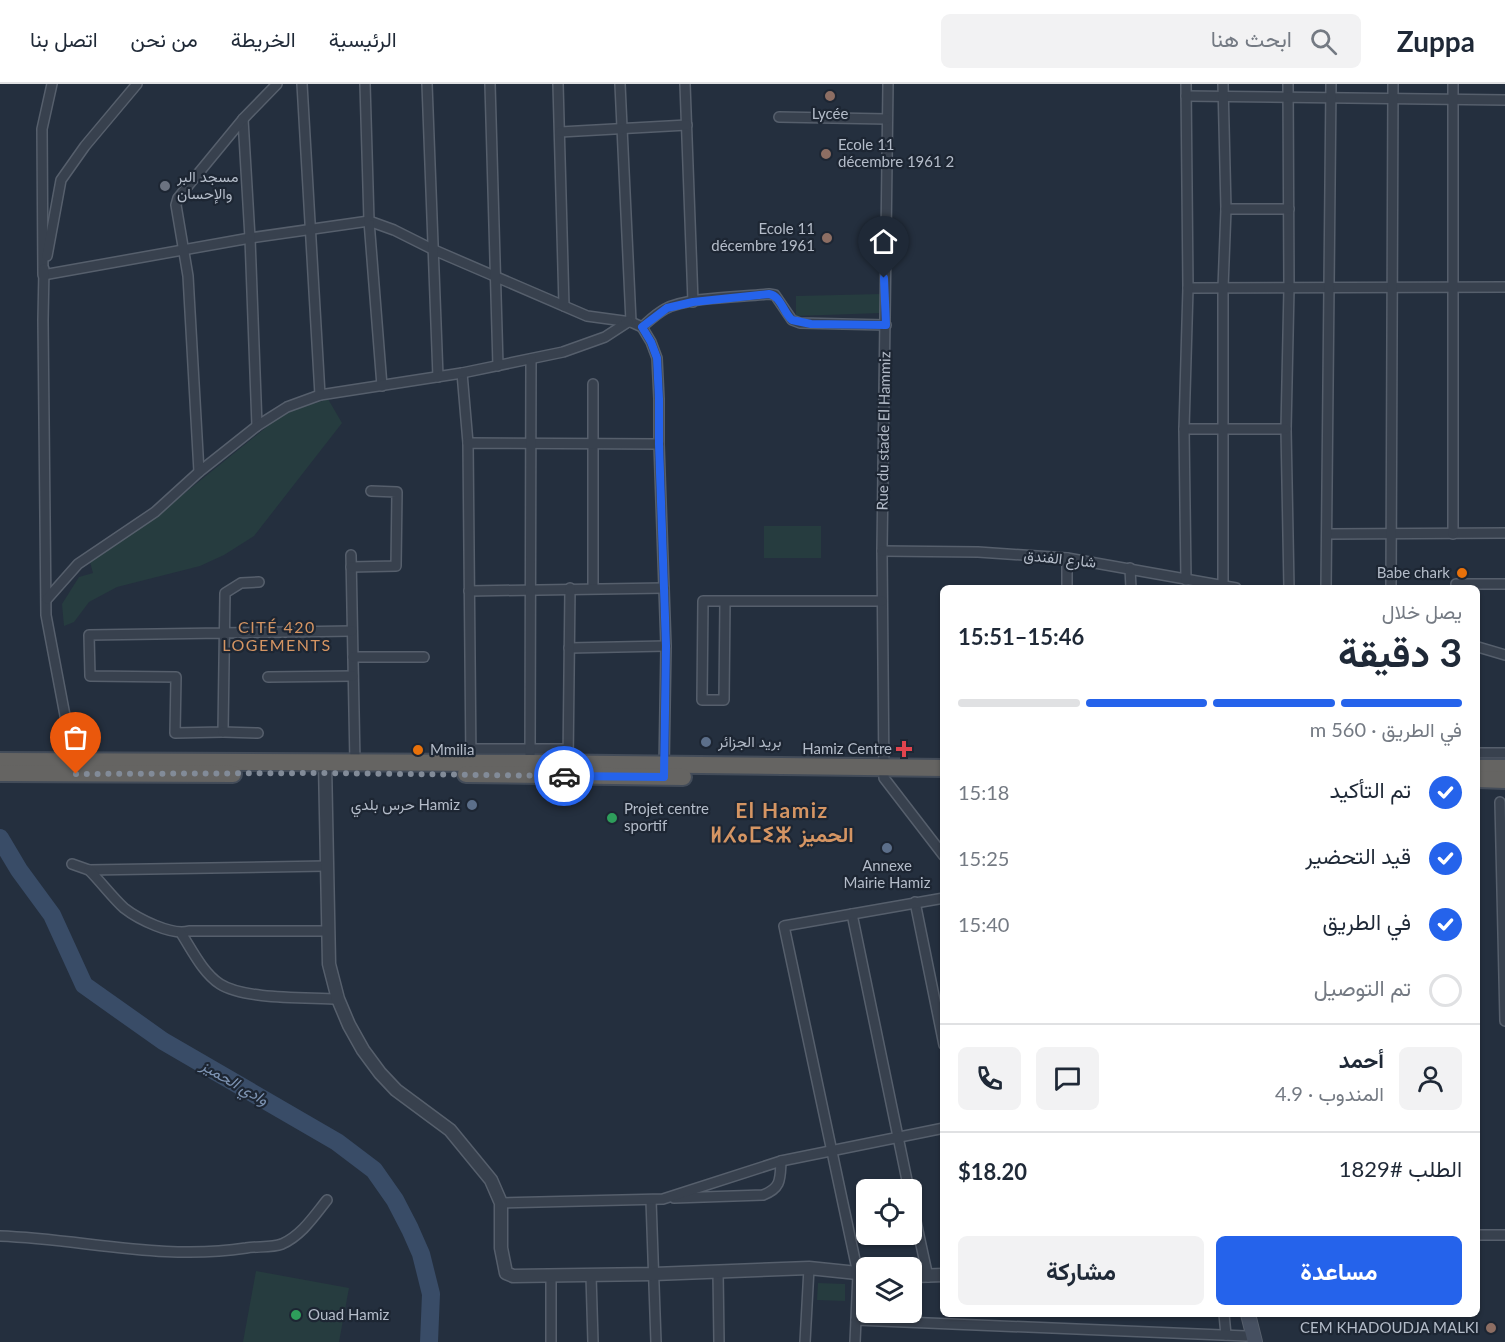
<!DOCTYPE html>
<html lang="ar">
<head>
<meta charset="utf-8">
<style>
  body { margin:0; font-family:Lato,Vazirmatn,"Noto Sans Tifinagh",sans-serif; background:#f2f2f3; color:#1f2937; direction:rtl; height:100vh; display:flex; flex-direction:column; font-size:22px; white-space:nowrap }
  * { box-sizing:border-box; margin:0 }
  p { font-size:20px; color:#747a83 }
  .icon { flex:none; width:33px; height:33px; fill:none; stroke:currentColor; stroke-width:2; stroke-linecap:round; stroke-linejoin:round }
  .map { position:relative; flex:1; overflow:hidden; direction:ltr }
  .side { position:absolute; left:940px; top:501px; width:540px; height:732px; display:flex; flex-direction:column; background:#fff; border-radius:9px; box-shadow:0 2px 4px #0004; direction:rtl }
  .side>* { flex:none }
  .controls { position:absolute; left:856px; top:1095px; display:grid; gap:12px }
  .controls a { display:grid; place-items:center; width:66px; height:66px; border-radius:9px; background:#fff; box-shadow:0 2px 4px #0004; font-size:30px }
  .pin { position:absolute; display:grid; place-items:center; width:51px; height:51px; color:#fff; margin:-62px -26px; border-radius:50% 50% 50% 0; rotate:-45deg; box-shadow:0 0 6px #0007 }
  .pin .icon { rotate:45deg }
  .courier { position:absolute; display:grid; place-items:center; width:60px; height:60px; margin:-30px; border:4px solid #2563eb; border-radius:50%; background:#fff; color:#222; box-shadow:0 2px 8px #0007 }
  .summary em { font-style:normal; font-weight:700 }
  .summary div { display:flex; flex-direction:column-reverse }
  .summary { display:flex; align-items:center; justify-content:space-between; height:102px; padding:0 18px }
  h1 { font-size:39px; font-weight:700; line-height:45px }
  .bar { display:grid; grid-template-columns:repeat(4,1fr); gap:9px 6px; align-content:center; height:72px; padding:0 18px }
  .bar i { height:8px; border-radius:4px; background:#e0e1e3 }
  .bar .current { background:#2563eb }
  .bar p { grid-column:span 4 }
  .line { display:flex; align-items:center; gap:15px; padding:0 18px; border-top:2px solid #e0e1e3 }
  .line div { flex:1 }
  .round { display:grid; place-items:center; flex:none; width:63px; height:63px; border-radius:9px; background:#f2f2f3 }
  ol { padding:0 18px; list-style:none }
  li { display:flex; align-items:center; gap:18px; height:66px }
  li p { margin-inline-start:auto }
  li .icon { padding:6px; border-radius:50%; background:#2563eb; color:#fff; stroke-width:4 }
  li:last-child { color:#747a83 }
  li i { width:33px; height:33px; border:3px solid #e0e1e3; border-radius:50% }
  .action { display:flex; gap:12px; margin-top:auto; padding:12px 18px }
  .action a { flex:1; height:69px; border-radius:9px; background:#2563eb; color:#fff; font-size:24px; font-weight:700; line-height:69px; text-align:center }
  .action a+a { background:#f2f2f3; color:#1f2937 }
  header { display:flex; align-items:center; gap:36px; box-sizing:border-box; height:84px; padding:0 30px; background:#fff; border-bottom:2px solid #e0e1e3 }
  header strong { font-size:28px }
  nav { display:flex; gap:33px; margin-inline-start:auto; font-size:21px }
  .search { width:420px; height:54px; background:#f2f2f3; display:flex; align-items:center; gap:15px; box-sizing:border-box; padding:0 21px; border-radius:9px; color:#747a83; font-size:22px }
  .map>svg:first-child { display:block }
</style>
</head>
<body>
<header>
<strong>Zuppa</strong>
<div class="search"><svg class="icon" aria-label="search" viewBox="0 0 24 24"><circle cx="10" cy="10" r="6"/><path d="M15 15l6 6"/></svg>ابحث هنا</div>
<nav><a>الرئيسية</a><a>الخريطة</a><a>من نحن</a><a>اتصل بنا</a></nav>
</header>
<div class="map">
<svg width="1505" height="1258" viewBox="0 0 1505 1258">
  <rect width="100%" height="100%" fill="#242f3e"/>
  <g fill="#263c3f">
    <polygon points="881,210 881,229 796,232 796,212"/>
    <polygon points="328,315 342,339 254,452 224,471 200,482 117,503 89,518 74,538 64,542 62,520 79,493 93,489 90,478 160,429 284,329"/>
    <rect x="764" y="442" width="57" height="32"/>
    <polygon points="256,1187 349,1204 339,1258 243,1258"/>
    <polygon points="818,1199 845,1200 845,1217 817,1216"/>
  </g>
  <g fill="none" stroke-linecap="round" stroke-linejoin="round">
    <polyline stroke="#394c67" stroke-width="18" points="0,754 19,786 52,831 84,901 163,957 337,1058 374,1086 395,1116 410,1145 421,1170 431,1210 429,1258"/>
    <defs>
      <g id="minor">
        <polyline points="52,0 42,45 43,191 250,154 369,137 394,146 434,166 587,232 631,238 642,243 651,258 657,274 659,315 659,360 666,562 664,685"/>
        <polyline points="302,0 320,311"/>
        <polyline points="365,0 369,137 382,302"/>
        <polyline points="427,0 438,293"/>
        <polyline points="490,0 498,282"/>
        <polyline points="558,0 564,222"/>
        <polyline points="620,0 631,238"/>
        <polyline points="685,0 693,218"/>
        <polyline points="888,0 882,467 884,694 944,772"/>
        <polyline points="1288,0 1289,204 1286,345 1289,504"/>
        <polyline points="1186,12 1505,16"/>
        <polyline points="779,33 887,35"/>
        <polyline points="243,35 250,154 257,342"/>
        <polyline points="560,48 687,41"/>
        <polyline points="1226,125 1289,125"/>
        <polyline points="47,172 61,96 85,62 137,0"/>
        <polyline points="44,185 43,236 46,531 74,679"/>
        <polyline points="1188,204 1505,203"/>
        <path d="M642,243C649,237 656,230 665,225C687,213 742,213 769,210L775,211L792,236L800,239L886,241"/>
        <polyline points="462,289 468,359"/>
        <polyline points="593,300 593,504"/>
        <polyline points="1184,345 1286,345"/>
        <polyline points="199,388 188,192 176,121 178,114 243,35 277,0"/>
        <polyline points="1328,450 1505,449"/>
        <polyline points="1453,450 1453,0"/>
        <polyline points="882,467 978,468 1067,474 1236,504"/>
        <polyline points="351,471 355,679"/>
        <polyline points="1067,474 1067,504"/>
        <polyline points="351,483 396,482 397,408 371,407"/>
        <polyline points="1130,484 1131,504"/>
        <polyline points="1186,496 1184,345 1188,204 1186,0"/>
        <polyline points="259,498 241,499 225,509 223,648 175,649 176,593 90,592 89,551 352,547"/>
        <polyline points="1456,500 1505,500"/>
        <polyline points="1223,504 1223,204 1226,125 1223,0"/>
        <polyline points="1326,504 1331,0"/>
        <polyline points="1391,504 1393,0"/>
        <polyline points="469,507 664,504"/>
        <polyline points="47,515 78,480 155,428 199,388 257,342 287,323 320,311 462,289 563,268 605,253 628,238"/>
        <polyline points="725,517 724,616 702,616 703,517 882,517"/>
        <polyline points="1478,563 1505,571"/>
        <polyline points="569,564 666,562"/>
        <polyline points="353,573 424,573"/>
        <polyline points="268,593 353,592"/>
        <polyline points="223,648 258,649"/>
        <polyline points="471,665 568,665"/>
        <polyline points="1478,669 1505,669"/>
        <polyline points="471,679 468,359 659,360"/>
        <polyline points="530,679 531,275"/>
        <polyline points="568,679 570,504"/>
        <polyline points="1500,718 1505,937"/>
        <polyline points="72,780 89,786 326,782"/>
        <path d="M89,786C101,798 112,813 124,824C138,835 172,852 189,847H328"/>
        <polyline points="915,818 944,961"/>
        <polyline points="852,830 909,1106"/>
        <path d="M181,849C192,866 203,889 220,900C245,916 308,913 338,915"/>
        <path d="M674,1114L763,1111C782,1104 780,1094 781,1077"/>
        <polyline points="651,1116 656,1258"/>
        <polyline points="501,1119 663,1115 781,1077 944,1044"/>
        <polyline points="912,1119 928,1193"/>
        <polyline points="1478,1151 1505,1151"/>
        <path d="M0,1152C83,1155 162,1177 246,1164C257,1162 271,1164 282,1160C302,1151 314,1132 327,1116"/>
        <polyline points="718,1188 719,1258"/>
        <polyline points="551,1191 551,1258"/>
        <polyline points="591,1191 593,1258"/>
        <polyline points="1224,1230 1226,1251"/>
        <polyline points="856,1236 1246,1252"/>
        <polyline points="805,1258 809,1184"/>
        <polyline points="855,1258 858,1190 784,842 944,814"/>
      </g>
      <g id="tertiary">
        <polyline points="325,679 329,880 338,915 349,941 363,966 380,989 396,1006 450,1046 491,1096 501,1119 501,1164 506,1189 513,1192 654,1190 809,1184 867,1190"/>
        <polyline points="912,1192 944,1191"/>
      </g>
      <polyline id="secondary" points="1248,1230 1255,1258"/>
      <g id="trunk">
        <polyline points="0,677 530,679 944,684"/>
        <polyline points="1478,684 1505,684"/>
        <polyline points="0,689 233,690"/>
        <polyline points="466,690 683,693"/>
        <polyline points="1478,695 1505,696"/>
      </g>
    </defs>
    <use href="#minor" stroke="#565f6c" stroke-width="12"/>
    <use href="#tertiary" stroke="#565f6c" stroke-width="15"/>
    <use href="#secondary" stroke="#565f6c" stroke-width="16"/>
    <use href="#trunk" stroke="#434c59" stroke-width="20"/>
    <use href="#minor" stroke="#38414e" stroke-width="9"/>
    <use href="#tertiary" stroke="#38414e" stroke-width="12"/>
    <use href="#secondary" stroke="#465061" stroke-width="14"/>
    <use href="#trunk" stroke="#656462" stroke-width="16"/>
  </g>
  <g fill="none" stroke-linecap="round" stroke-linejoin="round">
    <polyline stroke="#828b98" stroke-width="6" stroke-dasharray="0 10.8" points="76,690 324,689 564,692"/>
    <path stroke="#2563eb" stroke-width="8" d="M564,692L664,693L666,562L659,360V315L657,274L651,258L642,243L667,224L693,218L769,210C781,212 783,228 792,236L811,240L886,241L884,194"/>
  </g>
  <g fill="#8d6e63" stroke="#1d2633" stroke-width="2">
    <circle cx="830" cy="12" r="6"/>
    <circle cx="826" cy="70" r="6"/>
    <circle cx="827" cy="154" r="6"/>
    <circle cx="1491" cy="1244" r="6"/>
  </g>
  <circle fill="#6b7280" stroke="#1d2633" stroke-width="2" cx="165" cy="102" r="6"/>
  <g fill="#e8710a" stroke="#1d2633" stroke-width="2">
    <circle cx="1462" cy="489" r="6"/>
    <circle cx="418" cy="666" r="6"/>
  </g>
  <g fill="#5c6f8a" stroke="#1d2633" stroke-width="2">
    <circle cx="706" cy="658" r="6"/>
    <circle cx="472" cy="721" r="6"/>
    <circle cx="887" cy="764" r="6"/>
  </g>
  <path fill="#e0444e" stroke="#1d2633" stroke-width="2" d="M901 656h6v6h6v6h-6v6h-6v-6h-6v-6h6z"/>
  <g fill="#2e9e5b" stroke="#1d2633" stroke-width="2">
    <circle cx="612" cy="734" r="6"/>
    <circle cx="296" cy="1231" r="6"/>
  </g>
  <g text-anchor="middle" stroke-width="4.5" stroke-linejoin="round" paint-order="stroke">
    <g font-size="15" fill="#b4bcc9" stroke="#1d2633" text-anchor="start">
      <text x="830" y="35" text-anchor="middle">Lycée</text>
      <text x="838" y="66">Ecole 11<tspan x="838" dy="17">décembre 1961 2</tspan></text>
      <text x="177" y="98">مسجد البر<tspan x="177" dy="17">والإحسان</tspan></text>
      <text x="815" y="150" text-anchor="end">Ecole 11<tspan x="815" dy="17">décembre 1961</tspan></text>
      <text x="1450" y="494" text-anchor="end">Babe chark</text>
      <text x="718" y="663">بريد الجزائر</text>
      <text x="892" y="670" text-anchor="end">Hamiz Centre</text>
      <text x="430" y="671">Mmilia</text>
      <text x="460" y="726" text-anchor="end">حرس بلدي Hamiz</text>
      <text x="624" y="730">Projet centre<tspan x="624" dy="17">sportif</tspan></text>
      <text x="887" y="787" text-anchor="middle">Annexe<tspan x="887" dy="17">Mairie Hamiz</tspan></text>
      <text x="308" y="1236">Ouad Hamiz</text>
      <text x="1479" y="1249" text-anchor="end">CEM KHADOUDJA MALKI</text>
    </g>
    <g font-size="15" fill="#b4bcc9" stroke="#1d2633">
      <text transform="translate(884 347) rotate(-89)" y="5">Rue du stade El Hammiz</text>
      <text transform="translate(1060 475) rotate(6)" y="5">شارع الفندق</text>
    </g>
    <g font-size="16" letter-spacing="1.5" fill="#d59563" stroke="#1d2633">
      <text x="277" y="549">CITÉ 420<tspan x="277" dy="18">LOGEMENTS</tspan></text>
    </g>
    <g font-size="16" font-style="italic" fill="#7c92b1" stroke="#1d2633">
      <text transform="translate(235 998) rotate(30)" y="6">وادي الحميز</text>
    </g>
    <g font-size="21" font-weight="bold" letter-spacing="1.5" fill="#d59563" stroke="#1d2633">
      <text x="782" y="734">El Hamiz<tspan x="782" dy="24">ⵍⵃⴰⵎⵉⵣ الحميز</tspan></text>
    </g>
  </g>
</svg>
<div class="controls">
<a><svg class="icon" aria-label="locate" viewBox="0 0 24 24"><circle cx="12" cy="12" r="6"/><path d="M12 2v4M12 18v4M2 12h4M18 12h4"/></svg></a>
<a><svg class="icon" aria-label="layers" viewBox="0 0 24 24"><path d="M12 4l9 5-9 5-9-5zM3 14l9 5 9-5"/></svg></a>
</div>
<div class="pin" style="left:76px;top:690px;background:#ea580c"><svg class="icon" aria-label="bag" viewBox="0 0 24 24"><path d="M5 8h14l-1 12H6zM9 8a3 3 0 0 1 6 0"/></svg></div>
<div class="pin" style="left:884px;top:194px;background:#1f2937"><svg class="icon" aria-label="home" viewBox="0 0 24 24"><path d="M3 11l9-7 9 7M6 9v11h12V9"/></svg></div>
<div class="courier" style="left:564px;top:692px"><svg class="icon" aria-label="car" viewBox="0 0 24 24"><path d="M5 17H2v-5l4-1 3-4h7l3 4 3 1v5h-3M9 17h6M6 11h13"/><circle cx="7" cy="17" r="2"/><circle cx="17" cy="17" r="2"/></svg></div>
<section class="side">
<div class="summary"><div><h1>3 دقيقة</h1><p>يصل خلال</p></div><em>15:46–15:51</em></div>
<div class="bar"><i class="current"></i><i class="current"></i><i class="current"></i><i></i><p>في الطريق · 560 m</p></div>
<ol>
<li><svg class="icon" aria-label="check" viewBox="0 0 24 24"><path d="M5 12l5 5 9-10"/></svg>تم التأكيد<p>15:18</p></li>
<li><svg class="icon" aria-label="check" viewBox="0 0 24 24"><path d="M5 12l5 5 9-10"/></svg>قيد التحضير<p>15:25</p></li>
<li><svg class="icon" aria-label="check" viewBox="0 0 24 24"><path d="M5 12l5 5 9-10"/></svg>في الطريق<p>15:40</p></li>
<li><i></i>تم التوصيل</li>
</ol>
<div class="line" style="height:108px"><a class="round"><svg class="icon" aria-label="person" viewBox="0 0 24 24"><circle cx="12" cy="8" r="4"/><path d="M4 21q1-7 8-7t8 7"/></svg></a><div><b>أحمد</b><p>المندوب · 4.9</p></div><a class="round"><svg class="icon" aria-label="chat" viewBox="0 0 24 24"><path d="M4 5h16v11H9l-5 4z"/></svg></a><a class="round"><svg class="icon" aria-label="phone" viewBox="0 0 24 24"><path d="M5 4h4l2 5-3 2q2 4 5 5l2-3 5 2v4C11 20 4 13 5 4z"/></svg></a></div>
<div class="line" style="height:78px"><div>الطلب #1829</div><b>$18.20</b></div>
<div class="action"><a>مساعدة</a><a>مشاركة</a></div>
</section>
</div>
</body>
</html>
